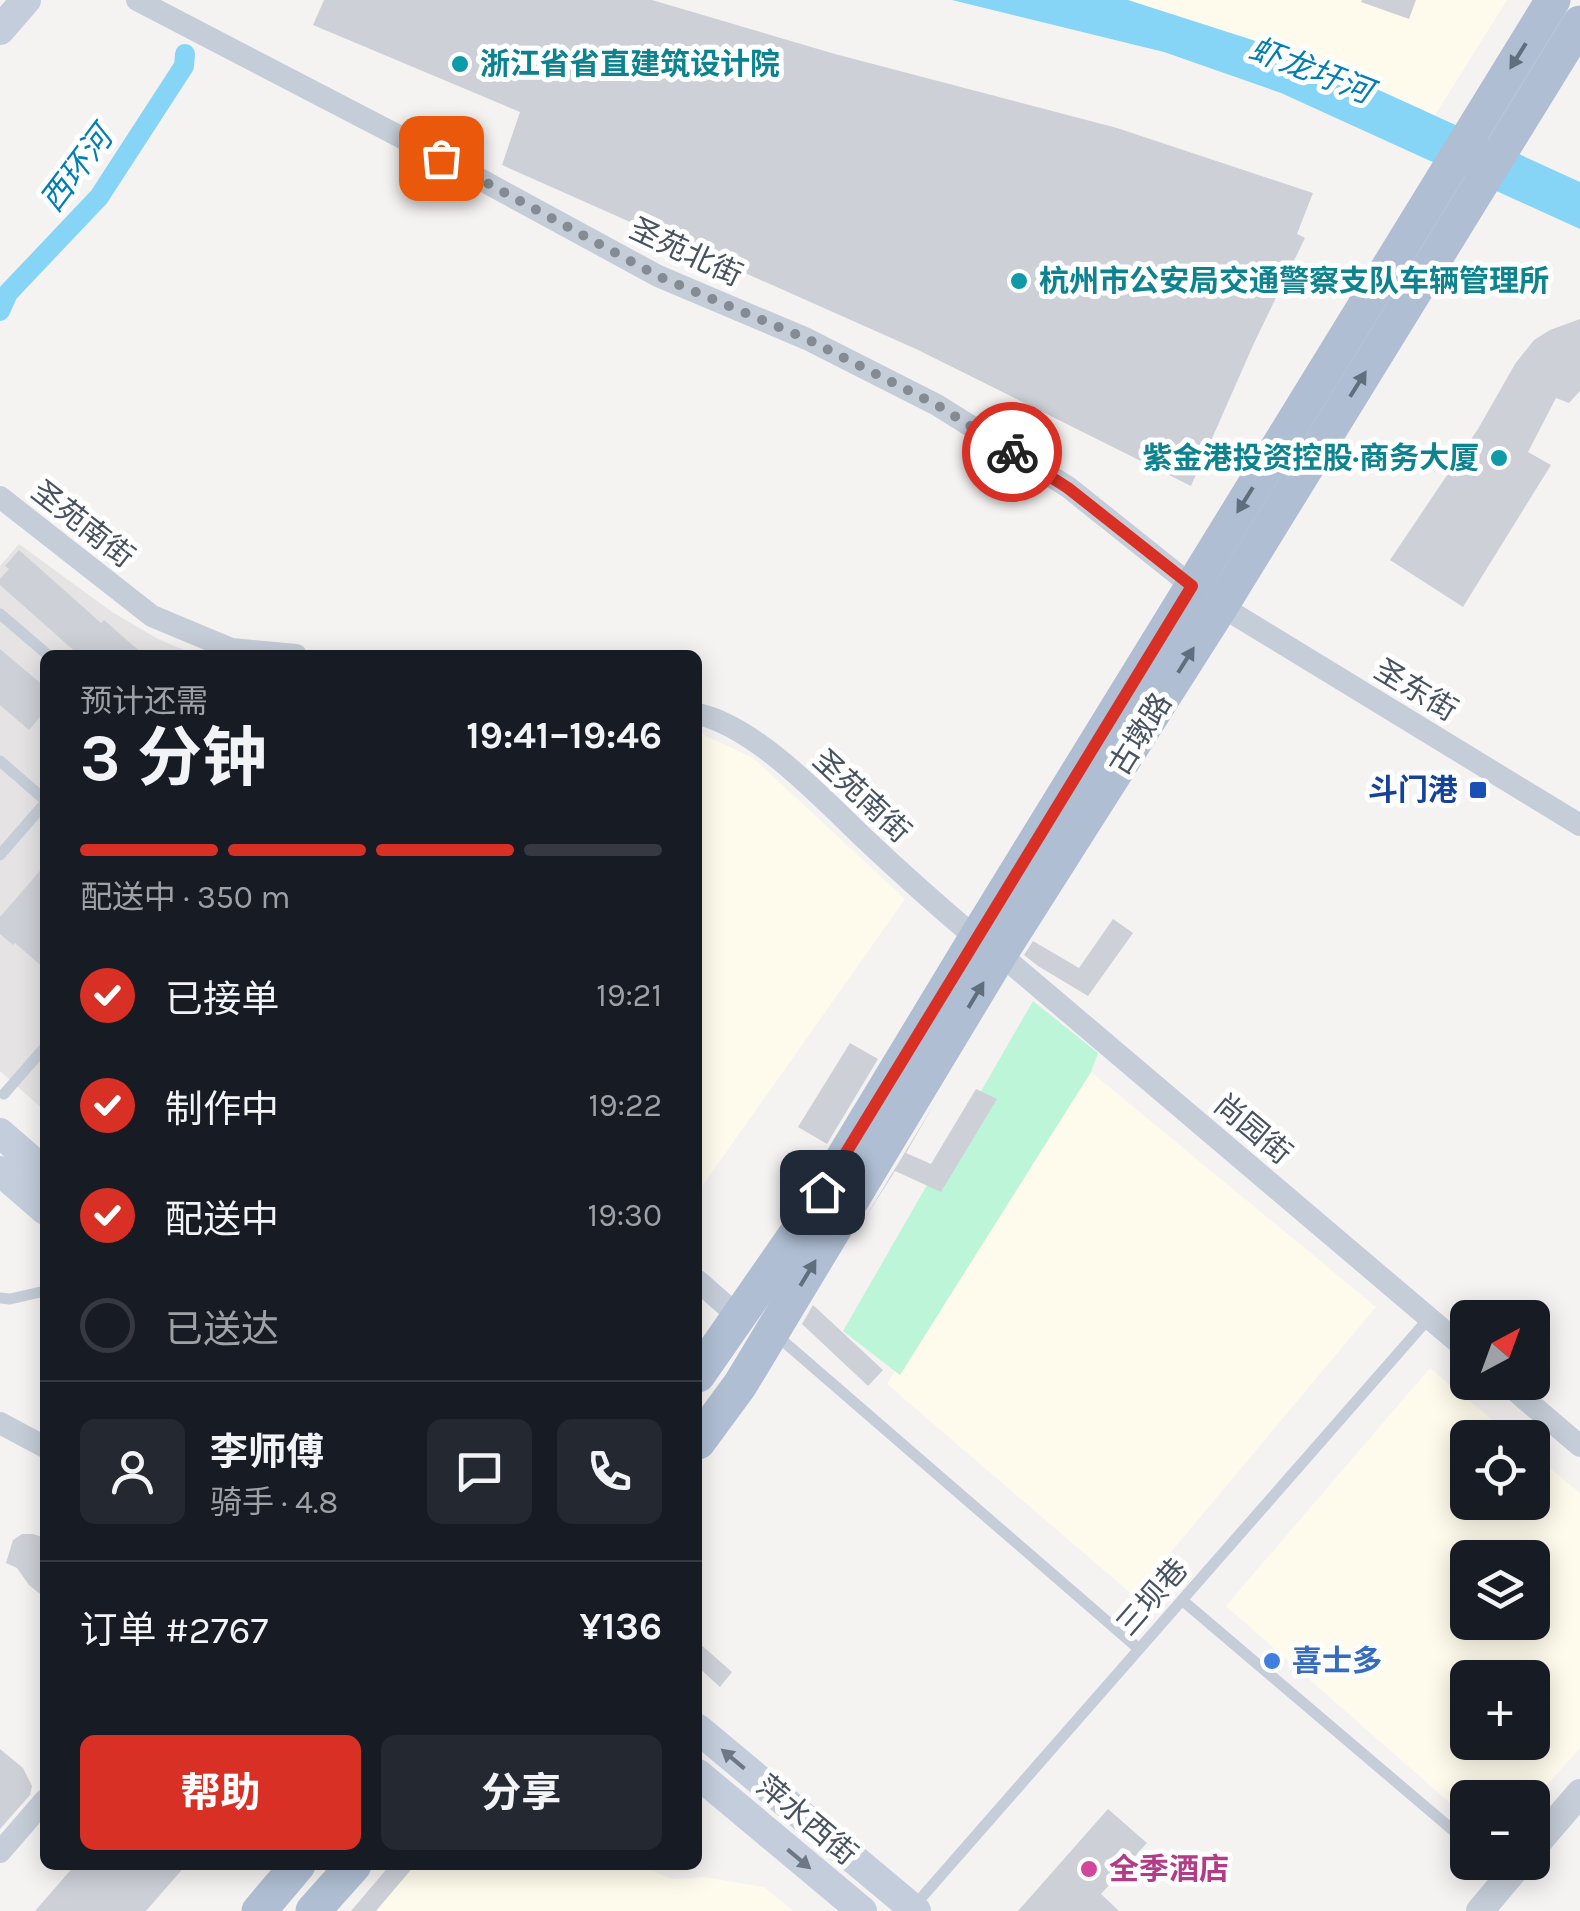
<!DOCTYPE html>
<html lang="zh">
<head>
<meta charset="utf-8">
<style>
  body { margin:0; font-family:Karla,"Noto Sans SC",sans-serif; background:#242831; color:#f1f3f6; height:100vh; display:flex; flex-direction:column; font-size:38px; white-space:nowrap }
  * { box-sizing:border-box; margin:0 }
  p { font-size:32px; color:#9ea1a6 }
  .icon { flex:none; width:55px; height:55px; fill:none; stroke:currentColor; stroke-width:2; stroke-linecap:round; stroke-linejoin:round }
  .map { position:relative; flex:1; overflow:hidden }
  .panel { position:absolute; left:40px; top:650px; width:662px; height:1220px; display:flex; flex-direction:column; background:#171b24; border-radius:15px; box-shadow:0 5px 25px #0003 }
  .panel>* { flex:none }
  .needle { width:65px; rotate:41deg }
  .buttons { position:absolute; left:1450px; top:1300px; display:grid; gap:20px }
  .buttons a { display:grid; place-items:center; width:100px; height:100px; border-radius:15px; background:#171b24; box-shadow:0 5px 25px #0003; font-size:50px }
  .pin { position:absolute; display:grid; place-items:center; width:85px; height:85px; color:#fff; margin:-42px; border-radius:20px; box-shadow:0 5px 15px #0006 }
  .courier { position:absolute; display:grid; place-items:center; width:100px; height:100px; margin:-50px; border:8px solid #d93025; border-radius:50%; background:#fff; color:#222; box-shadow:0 2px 12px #0007 }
  .head em { font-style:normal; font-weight:700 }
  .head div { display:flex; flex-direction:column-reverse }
  .head { display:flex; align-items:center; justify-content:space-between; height:170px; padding:0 40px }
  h1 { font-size:65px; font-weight:700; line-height:75px }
  .bar { display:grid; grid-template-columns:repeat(4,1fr); gap:15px 10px; align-content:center; height:120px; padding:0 40px }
  .bar i { height:12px; border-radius:8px; background:#363941 }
  .bar .current { background:#d93025 }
  .bar p { grid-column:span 4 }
  .line { display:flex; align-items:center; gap:25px; padding:0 40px; border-top:2px solid #363941 }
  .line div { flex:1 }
  .round { display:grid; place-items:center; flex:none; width:105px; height:105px; border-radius:15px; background:#242831 }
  ol { padding:0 40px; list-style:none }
  li { display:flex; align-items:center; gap:30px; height:110px }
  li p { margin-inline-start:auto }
  li .icon { padding:10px; border-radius:50%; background:#d93025; color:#fff; stroke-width:4 }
  li:last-child { color:#9ea1a6 }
  li i { width:55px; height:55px; border:5px solid #363941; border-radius:50% }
  .action { display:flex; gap:20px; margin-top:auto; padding:20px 40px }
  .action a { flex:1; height:115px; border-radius:15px; background:#d93025; color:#fff; font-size:40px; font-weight:700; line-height:115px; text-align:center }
  .action a+a { background:#242831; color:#f1f3f6 }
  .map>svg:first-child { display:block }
</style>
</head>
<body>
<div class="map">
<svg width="1580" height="1911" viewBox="0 0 1580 1911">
  <rect width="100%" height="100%" fill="#f5f2f2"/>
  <g fill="#fefbec" fill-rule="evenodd">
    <polygon points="1070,0 1507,0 1427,128"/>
    <polygon points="698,732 753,758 905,899 698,1192"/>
    <polygon points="1091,1072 1376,1307 1134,1596 887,1384"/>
    <path d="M1430,1368L1513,1437L1468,1438V1502H1532L1533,1454L1580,1493V1748L1533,1801L1532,1798H1468L1467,1818L1226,1606ZM1468,1558H1532V1622H1468ZM1468,1678H1532V1742H1468Z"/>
    <polygon points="395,1865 639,1865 672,1879 703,1877 764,1887 793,1911 354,1911"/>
  </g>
  <polygon fill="#e6e3e4" points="19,544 112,612 158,639 196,655 45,655 45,1111 0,1071 0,566"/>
  <polygon fill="#bdf5d8" points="1033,1001 1098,1053 1091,1072 900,1375 843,1331"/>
  <polygon fill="#86d5f7" points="952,0 1128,0 1309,58 1580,182 1580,229 1281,93 1164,52"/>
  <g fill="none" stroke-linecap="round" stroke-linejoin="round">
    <polyline stroke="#86d5f7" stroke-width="20" points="0,311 8,293 99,197 184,66 185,54"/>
  </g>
  <g fill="#ced0d8">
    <polygon points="324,0 652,0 835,54 1117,128 1313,193 1297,234 1305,238 1255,341 1191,486 916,349 502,165 520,112 313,25"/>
    <polygon points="1362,0 1416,0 1409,19 1361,2"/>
    <polygon points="1580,319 1580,391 1569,403 1556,398 1528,452 1551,465 1463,607 1390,560 1478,429 1515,364 1534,340 1550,330"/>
    <polygon points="19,550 101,623 104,620 144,655 79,655 0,585 0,579 9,569 5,566"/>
    <polygon points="0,649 45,687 45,711 29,730 0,705"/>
    <polygon points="45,865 45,969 15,943 13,945 0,934 0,917"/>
    <polygon points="1113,919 1133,933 1088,996 1038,966 1024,955 1033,941 1079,968"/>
    <polygon points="850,1043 878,1059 827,1144 798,1127"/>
    <polygon points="976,1089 997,1099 941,1192 895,1171 859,1228 936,1101 906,1153 931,1164"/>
    <polygon points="813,1305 883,1370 868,1386 802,1324"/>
    <polygon points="22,1534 33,1534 45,1538 45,1598 29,1585 17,1568 6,1563 13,1540"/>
    <polygon points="698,1642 732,1672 720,1687 698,1667"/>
    <polygon points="0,1749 23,1768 32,1786 30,1795 0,1829"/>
    <polygon points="1108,1809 1147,1843 1101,1894 1119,1911 1018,1911"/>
    <polygon points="75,1865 186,1865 146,1911 35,1911"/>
    <polygon points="390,1865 415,1865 376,1911 351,1911"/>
  </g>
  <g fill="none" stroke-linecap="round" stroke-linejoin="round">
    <g stroke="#c5cdd8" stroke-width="11">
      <polyline points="0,614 48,655"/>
      <polyline points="0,761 45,800"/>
      <polyline points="0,855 45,803"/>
      <polyline points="4,1094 45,1047"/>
      <polyline points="0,1298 10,1299 45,1291"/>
      <polyline points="775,1334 1139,1649"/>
      <polyline points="1182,1600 1468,1843"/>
      <polyline points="915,1905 1429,1318"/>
    </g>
    <g stroke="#c5cdd8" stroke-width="22">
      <polyline points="137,0 441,158 658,276 807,339 937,405 1068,487 1192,586"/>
      <polyline points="0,497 152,616 231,649 296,655"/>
      <polyline points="1221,606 1580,825"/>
      <path d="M698,714C756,727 822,798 865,839C901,873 938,906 976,938"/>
      <polyline points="1000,954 1468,1351"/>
      <polyline points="698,1281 739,1317"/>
      <polyline points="1505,1382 1580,1446"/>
      <polyline points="0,1423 45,1447"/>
      <polyline points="0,1852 45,1800"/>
    </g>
    <g stroke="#c5cdd8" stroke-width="28">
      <polyline points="1532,1849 1580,1793"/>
      <polyline points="1480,1911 1521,1862"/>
    </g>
    <g stroke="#c3cddc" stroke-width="30">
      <polyline points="0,30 26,0"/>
      <polyline points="0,1133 45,1172"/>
      <polyline points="0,1171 45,1210"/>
      <polyline points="698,1729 916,1911"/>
      <polyline points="698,1774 862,1911"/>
    </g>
    <g stroke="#afbed3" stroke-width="35">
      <polyline points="698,1375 803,1224 976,938 1553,0"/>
      <polyline points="698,1442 740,1385 1000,954 1221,606 1580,23"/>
      <polyline points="259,1911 298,1865"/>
      <polyline points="313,1911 354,1865"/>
    </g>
  </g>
  <defs><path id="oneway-solid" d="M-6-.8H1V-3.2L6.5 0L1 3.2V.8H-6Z" transform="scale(2.5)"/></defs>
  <g fill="#616e7e">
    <use href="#oneway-solid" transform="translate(1518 56) rotate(122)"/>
    <use href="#oneway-solid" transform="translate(1358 384) rotate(-58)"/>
    <use href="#oneway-solid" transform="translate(1245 500) rotate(122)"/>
    <use href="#oneway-solid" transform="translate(1186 660) rotate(-58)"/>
    <use href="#oneway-solid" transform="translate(976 995) rotate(-59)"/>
    <use href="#oneway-solid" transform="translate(808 1273) rotate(-59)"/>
  </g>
  <g fill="#6c7887">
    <use href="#oneway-solid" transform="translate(733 1759) rotate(-140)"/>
    <use href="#oneway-solid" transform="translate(799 1859) rotate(40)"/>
  </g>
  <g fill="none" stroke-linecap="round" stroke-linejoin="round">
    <polyline stroke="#848b94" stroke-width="10" stroke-dasharray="0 18" points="441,158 658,276 807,339 937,405 1012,452"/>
    <polyline stroke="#d93025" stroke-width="12" points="822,1192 1192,586 1068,488 1012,452"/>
  </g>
  <g fill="#0f9aa8" stroke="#fff" stroke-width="4">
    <circle cx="460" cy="64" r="10"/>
    <circle cx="1019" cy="281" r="10"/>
    <circle cx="1499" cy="458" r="10"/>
  </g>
  <rect fill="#1a4fb4" stroke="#fff" stroke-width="4" x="1468" y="780" width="20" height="20" rx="5"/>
  <circle fill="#3f7fe0" stroke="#fff" stroke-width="4" cx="1272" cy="1661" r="10"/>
  <circle fill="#d1479c" stroke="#fff" stroke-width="4" cx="1089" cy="1869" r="10"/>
  <g text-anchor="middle" stroke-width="10" stroke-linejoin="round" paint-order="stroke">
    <g font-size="30" font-weight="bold" fill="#0d838f" stroke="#fff" text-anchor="start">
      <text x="480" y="74">浙江省省直建筑设计院</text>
      <text x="1039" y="291">杭州市公安局交通警察支队车辆管理所</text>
      <text x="1479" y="468" text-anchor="end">紫金港投资控股·商务大厦</text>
    </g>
    <g font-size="30" fill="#475362" stroke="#fff">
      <text transform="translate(686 252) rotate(25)" y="10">圣苑北街</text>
      <text transform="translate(83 524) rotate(38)" y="10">圣苑南街</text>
      <text transform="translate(1416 690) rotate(31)" y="10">圣东街</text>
      <text transform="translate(1140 734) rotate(-58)" y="10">古墩路</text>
      <text transform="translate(862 796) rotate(43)" y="10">圣苑南街</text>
      <text transform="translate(1253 1129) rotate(40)" y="10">尚园街</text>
      <text transform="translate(1152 1597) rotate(-49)" y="10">三坝巷</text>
      <text transform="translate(807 1820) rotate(40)" y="10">萍水西街</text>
    </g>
    <g font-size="30" font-weight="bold" fill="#164399" stroke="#fff" text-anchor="end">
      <text x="1458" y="800">斗门港</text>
    </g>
    <g font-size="30" font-weight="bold" fill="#366cbe" stroke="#fff" text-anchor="start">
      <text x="1292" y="1671">喜士多</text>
    </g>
    <g font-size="30" font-weight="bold" fill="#b23c85" stroke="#fff" text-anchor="start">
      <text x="1109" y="1879">全季酒店</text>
    </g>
    <g font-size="32" font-style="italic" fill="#017eb4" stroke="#fff">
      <text transform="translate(1311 70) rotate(21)" y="11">虾龙圩河</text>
      <text transform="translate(76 169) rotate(-53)" y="11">西环河</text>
    </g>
  </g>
</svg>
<div class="buttons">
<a><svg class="needle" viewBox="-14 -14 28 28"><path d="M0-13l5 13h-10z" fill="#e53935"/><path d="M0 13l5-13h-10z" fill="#9ea1a6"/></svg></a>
<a><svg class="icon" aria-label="locate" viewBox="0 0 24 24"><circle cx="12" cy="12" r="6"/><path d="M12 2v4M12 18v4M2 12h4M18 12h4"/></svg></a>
<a><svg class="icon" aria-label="layers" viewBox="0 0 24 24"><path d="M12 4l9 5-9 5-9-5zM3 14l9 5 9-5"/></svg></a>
<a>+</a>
<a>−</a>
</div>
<div class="pin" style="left:441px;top:158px;background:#ea580c"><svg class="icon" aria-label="bag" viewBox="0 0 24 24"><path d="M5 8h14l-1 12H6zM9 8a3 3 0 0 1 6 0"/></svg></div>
<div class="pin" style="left:822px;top:1192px;background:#1f2937"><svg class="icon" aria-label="home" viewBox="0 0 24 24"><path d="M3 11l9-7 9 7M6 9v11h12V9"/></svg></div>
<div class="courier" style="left:1012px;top:452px"><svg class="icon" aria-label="bike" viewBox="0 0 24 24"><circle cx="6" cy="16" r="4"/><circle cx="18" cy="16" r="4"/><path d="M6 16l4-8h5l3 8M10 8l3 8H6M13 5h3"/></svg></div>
<section class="panel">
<div class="head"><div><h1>3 分钟</h1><p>预计还需</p></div><em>19:41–19:46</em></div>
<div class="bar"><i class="current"></i><i class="current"></i><i class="current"></i><i></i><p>配送中 · 350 m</p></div>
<ol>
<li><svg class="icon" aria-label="check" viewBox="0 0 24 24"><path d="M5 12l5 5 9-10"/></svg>已接单<p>19:21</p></li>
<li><svg class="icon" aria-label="check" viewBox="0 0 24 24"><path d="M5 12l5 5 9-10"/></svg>制作中<p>19:22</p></li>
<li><svg class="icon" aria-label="check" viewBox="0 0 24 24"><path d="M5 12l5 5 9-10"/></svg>配送中<p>19:30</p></li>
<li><i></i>已送达</li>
</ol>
<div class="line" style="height:180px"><a class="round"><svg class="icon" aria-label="person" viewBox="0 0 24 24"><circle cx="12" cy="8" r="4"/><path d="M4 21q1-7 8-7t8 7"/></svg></a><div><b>李师傅</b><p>骑手 · 4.8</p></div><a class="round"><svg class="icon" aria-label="chat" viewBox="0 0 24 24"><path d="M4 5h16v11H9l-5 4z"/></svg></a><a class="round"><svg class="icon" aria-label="phone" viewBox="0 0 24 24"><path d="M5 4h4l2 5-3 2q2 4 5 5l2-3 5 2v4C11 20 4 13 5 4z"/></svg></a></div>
<div class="line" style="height:130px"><div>订单 #2767</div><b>¥136</b></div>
<div class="action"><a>帮助</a><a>分享</a></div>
</section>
</div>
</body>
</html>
